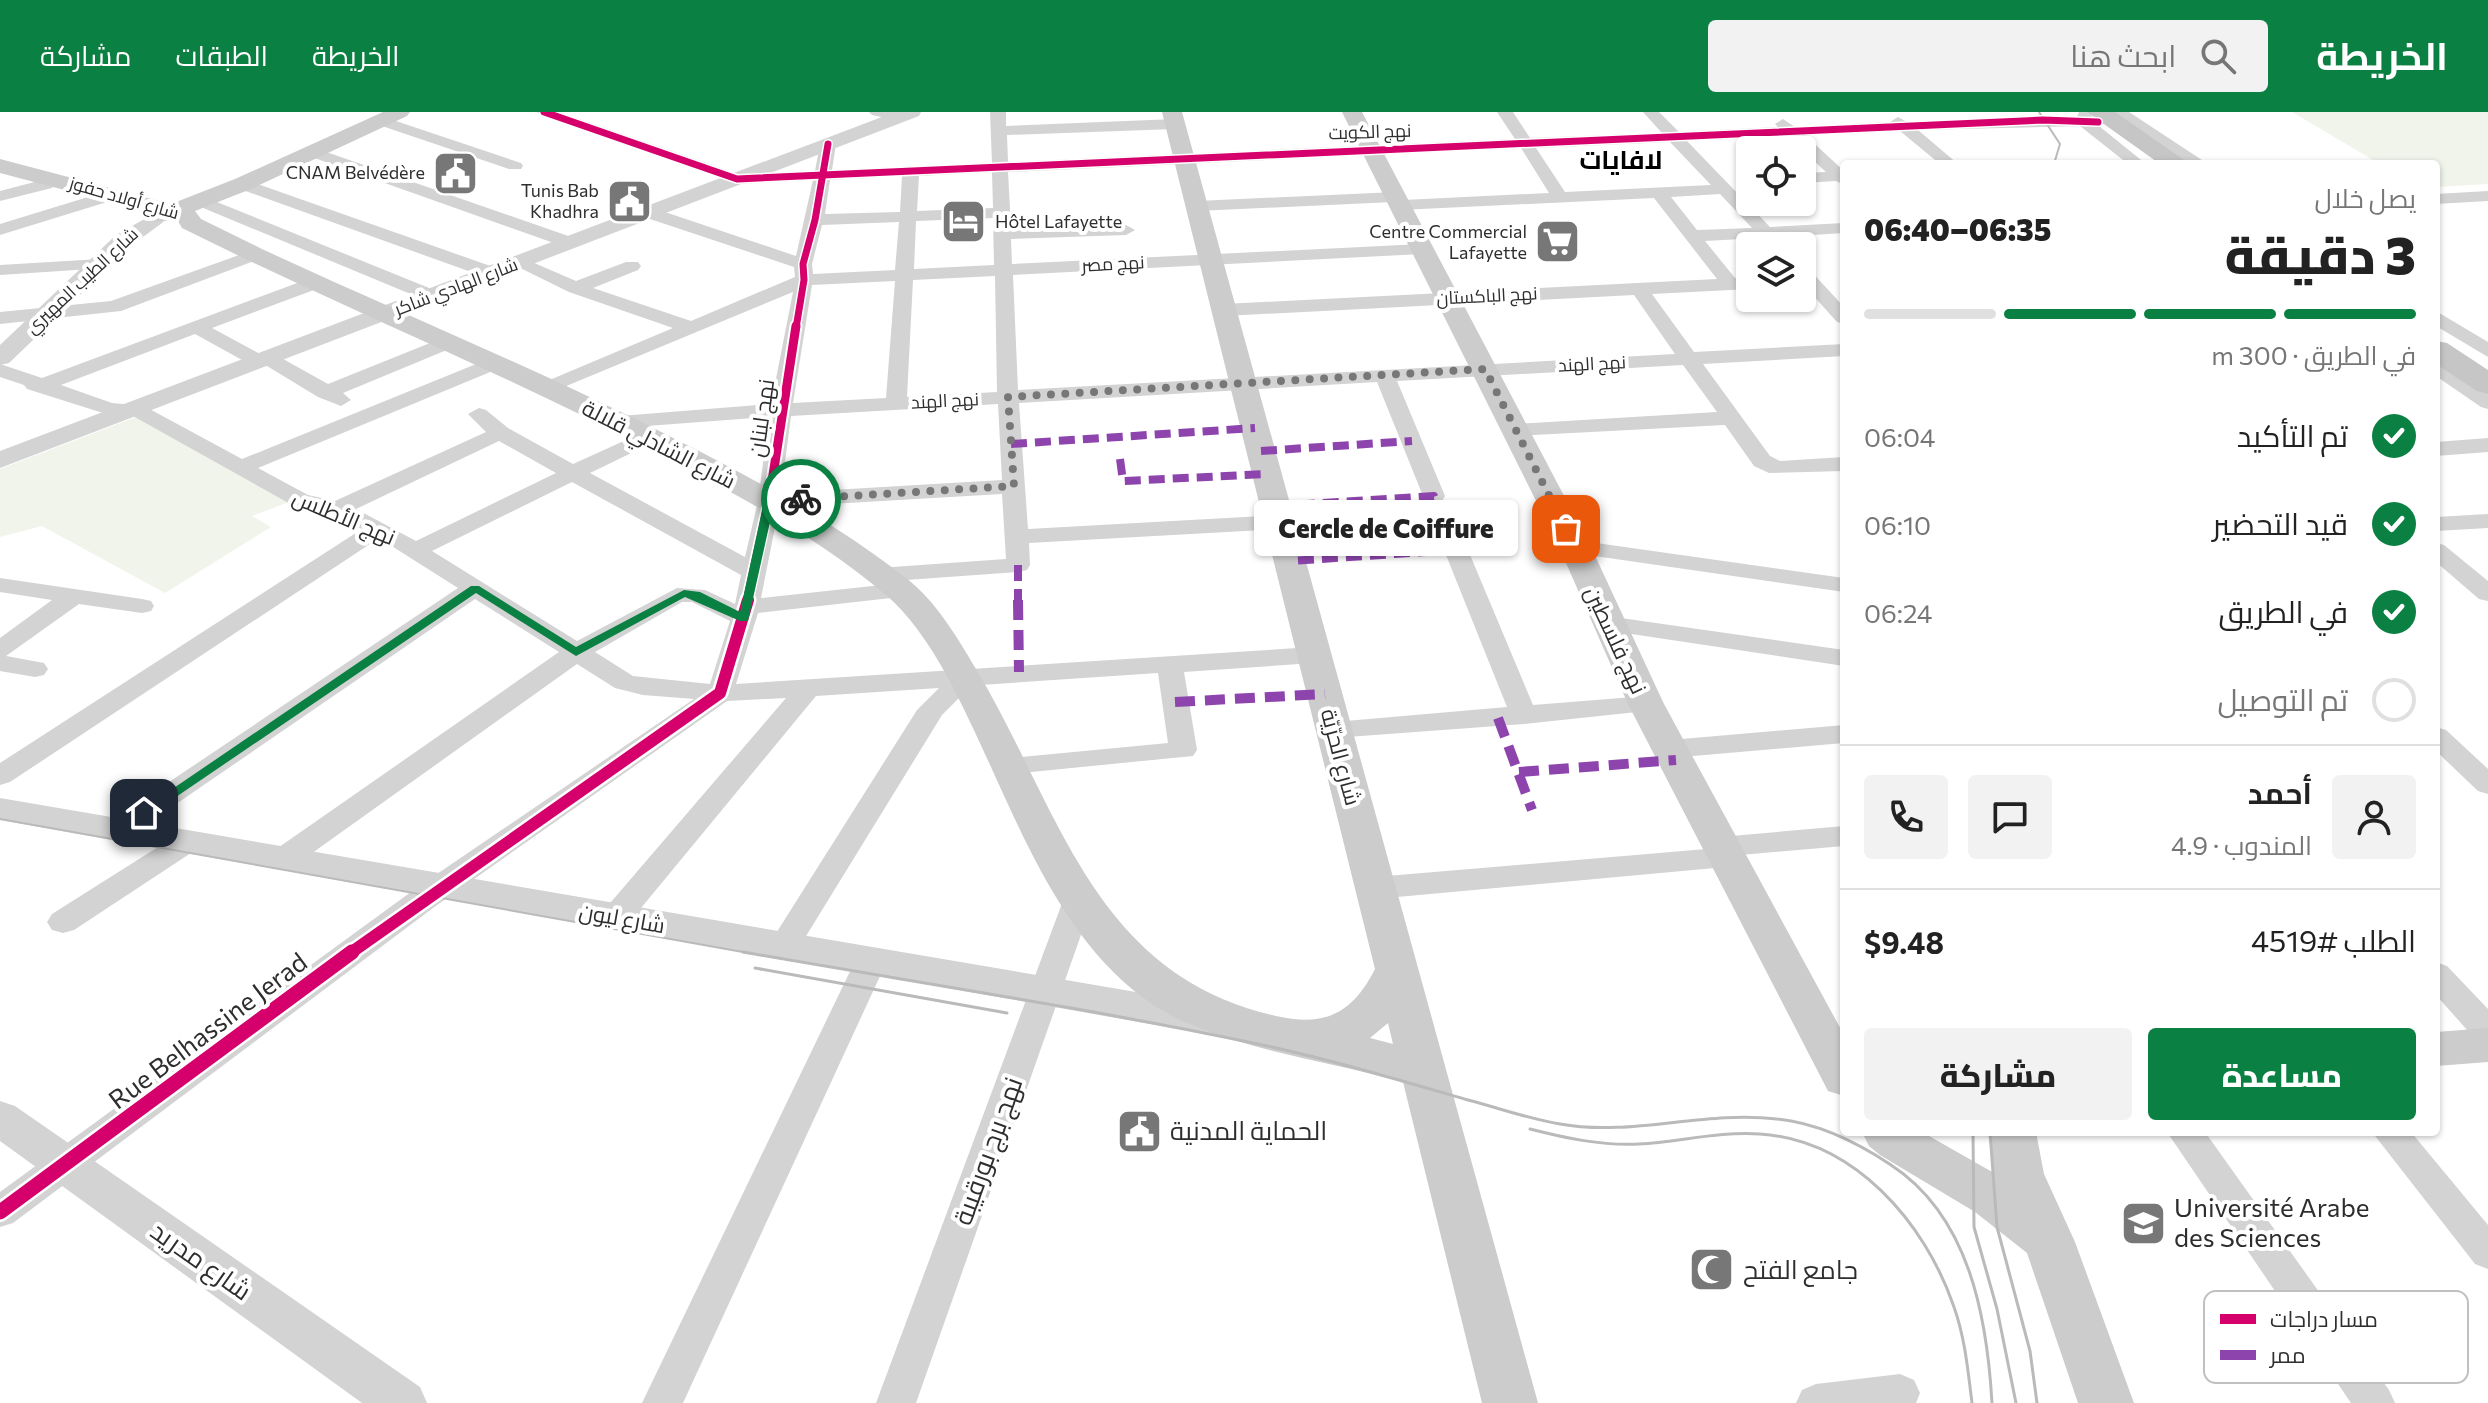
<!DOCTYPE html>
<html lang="ar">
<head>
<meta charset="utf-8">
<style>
  body { margin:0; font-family:Commissioner,Cairo,sans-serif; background:#f2f2f2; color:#222; direction:rtl; height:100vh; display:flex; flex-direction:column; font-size:30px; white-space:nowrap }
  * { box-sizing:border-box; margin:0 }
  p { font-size:26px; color:#767676 }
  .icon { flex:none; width:44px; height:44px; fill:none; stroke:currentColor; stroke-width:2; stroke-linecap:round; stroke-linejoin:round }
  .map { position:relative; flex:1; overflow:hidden; direction:ltr }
  .side { position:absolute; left:1840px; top:48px; width:600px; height:976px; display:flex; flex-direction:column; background:#fff; border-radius:8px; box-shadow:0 2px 6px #0004; direction:rtl }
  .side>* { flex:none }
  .tools { position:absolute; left:1736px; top:24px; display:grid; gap:16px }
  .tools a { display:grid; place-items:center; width:80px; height:80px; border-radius:8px; background:#fff; box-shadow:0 2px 6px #0004; font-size:40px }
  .pin { position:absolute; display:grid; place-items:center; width:68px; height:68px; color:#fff; margin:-34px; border-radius:16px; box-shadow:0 4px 12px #0006 }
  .courier { position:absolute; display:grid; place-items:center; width:80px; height:80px; margin:-40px; border:6px solid #0b8043; border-radius:50%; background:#fff; color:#222; box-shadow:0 2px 10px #0007 }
  .bubble { position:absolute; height:56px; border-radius:8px; background:#fff; box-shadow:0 2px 6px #0004; font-size:26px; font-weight:800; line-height:56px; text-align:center; direction:rtl }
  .headline em { font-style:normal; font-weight:800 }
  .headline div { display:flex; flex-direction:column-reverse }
  .headline { display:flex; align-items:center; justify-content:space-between; height:136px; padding:0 24px }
  h1 { font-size:52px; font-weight:800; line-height:60px }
  .bar { display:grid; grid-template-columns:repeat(4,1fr); gap:12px 8px; align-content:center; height:96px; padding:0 24px }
  .bar i { height:10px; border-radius:6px; background:#e0e0e0 }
  .bar .active { background:#0b8043 }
  .bar p { grid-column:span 4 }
  .line { display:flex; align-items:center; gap:20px; padding:0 24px; border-top:2px solid #e0e0e0 }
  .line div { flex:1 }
  .round { display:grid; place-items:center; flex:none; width:84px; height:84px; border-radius:8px; background:#f2f2f2 }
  ol { padding:0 24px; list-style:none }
  li { display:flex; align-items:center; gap:24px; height:88px }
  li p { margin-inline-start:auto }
  li .icon { padding:8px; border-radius:50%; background:#0b8043; color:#fff; stroke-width:4 }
  li:last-child { color:#767676 }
  li i { width:44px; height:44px; border:4px solid #e0e0e0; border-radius:50% }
  .cta { display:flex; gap:16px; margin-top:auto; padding:16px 24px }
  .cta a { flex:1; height:92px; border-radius:8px; background:#0b8043; color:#fff; font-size:32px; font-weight:800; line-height:92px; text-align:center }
  .cta a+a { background:#f2f2f2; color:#222 }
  header { display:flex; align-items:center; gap:48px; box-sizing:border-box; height:112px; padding:0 40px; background:#0b8043; color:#fff }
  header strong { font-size:38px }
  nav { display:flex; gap:44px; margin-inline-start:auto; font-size:28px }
  .search { width:560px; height:72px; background:#f2f2f2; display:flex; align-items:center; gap:20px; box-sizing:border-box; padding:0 28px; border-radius:8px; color:#767676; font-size:30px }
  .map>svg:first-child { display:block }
</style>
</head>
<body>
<header>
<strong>الخريطة</strong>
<div class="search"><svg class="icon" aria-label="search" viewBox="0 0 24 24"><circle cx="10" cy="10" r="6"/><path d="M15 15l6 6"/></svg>ابحث هنا</div>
<nav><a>الخريطة</a><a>الطبقات</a><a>مشاركة</a></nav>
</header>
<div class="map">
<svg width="2488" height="1291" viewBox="0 0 2488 1291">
  <rect width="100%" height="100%" fill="#fff"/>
  <g fill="#f1f4eb">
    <polygon points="2292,0 2488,0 2488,72 2436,75 2436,52 2380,52"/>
    <polygon points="136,305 289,390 252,404 271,415 165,481 42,414 0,425 0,357"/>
  </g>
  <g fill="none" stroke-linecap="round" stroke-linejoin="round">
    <g fill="#d3d3d3" fill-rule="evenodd">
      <path d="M536,0H559L738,62L815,59L820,32L828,27L836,32L832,58L992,51L990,0H1006V14L1175,7L1183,12L1175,17L1007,23L1008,50L1515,27L1497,0H1513L1530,26L1662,21L1643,0H1659L1679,20L1778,15L1775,12L1783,7L1795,15L1890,10L1898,5L1907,10L2077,5L2079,0H2091L2092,5L2106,10L2099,14L2146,52H2128L2080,14L1918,18L1958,52H1940L1900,19L1805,23L1844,59V73L1836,69L1802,71V61L1826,60L1787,24L1687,29L1770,115L1844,111V121L1780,125L1788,134H1769L1761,126L1705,129L1735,166L1750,165V177L1652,182L1694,240L1844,232V244L1703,252L1770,344L1780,349L1844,345V359L1769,361L1754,354L1725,313L1516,324L1505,318L1516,312L1717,300L1683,253L1397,269L1445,384L1442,389H1426L1423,384L1377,270L1019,291L1028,417L1279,403L1287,405L1291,410L1287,415L1279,417L1029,431L1030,453L1027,458L1018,460L878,470L869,468L866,463L869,458L878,456L1006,447L1002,382L779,395L761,486L900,471L909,473L912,478L909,483L900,485L758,501L736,572L1314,535L1323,537L1327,543L1323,549L1314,551L1184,560L1197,638L1193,644L1010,662L1000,659L996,653L1000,647L1168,631L1158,561L980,573L960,585L942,603L795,842L784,845L773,842L768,834L917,598L939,576L816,584L627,813L616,816L605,813L600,805L605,797L786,586L727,589L437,793L13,1111L0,1115V1080L415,777L694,587L643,583L615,576L577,552L294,754L283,757L272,754L268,747L272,740L559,540L475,487L128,725L118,728L108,725L103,718L108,711L458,476L379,426L10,670L0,673V651L362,417L329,402L292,393L133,304L103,301L27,277L24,273L0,265V252L42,266L308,167H322L324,171L322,175L212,216L262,243H276L328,272L440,227H454L457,231L454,235L343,281L351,288L341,294L318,285L267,254H253L195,222L61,273L112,291L144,294L242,347L486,248H500L503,252L500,256L258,356L308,383L335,389L486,320L468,302L479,296L486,298L508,316L573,352L648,318L656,319L659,324L656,329L590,361L745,445L758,389L769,305L620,316L609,310L620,304L771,292L793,180L547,282L537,276L540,272L673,216L569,180L510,151L513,147H525L576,169L626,150H638L641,154L638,158L593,176L691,209L795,165L794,155L644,105L641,101L644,97H656L796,144L813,68L737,72ZM1670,30L1711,73L1565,80L1536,36ZM1521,36L1549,81L1403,88L1402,81L1396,80L1197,89L1188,94L1197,99L1393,90L1394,97L1400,98L1654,86L1717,167L1224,192L1214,198L1224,204L1634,183L1675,242L1018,278L1013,163L1422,142L1431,137L1422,132L1012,152L1011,127L1126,123L1135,118L1126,113L1011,116L1008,60ZM992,60L993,96L917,99L919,64ZM902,64L900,100L825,102L830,68ZM1720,82L1752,116L1697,118L1671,85ZM993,106L994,153L914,157L916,109ZM899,110L895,158L813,162L812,152L822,113ZM995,164L997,280L907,285L913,168ZM895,169L886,286L793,291L812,173ZM998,292L1002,368L781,381L791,304ZM499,329L556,361L416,429L356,397ZM572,370L741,463L735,492L705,478L677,476L577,529L432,439ZM682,490H692L730,509L710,572L633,564L595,540Z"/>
      <polygon points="869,0 902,0 908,4 900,9 872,3"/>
      <polygon points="2111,0 2129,0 2208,52 2189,52"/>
      <polygon points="381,4 521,51 523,54 521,57 509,57 376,12 373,9"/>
      <polygon points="312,35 577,127 580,131 577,135 565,135 306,43 306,37"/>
      <polygon points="46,67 54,72 52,76 0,89 0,79"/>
      <polygon points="243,67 499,157 501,161 492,167 485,165 237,76 235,72 237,68"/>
      <polygon points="2488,79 2488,89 2436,92 2436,82"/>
      <polygon points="101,81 109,86 107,90 0,123 0,112"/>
      <polygon points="202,84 439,180 441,184 439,188 425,188 196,93 194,89 196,85"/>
      <polygon points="253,138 259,139 262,143 259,147 121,199 0,212 0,200 111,189"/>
      <polygon points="100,147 106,148 109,152 106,156 0,163 0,153"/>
      <polygon points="1802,154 1808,156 1844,195 1844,212 1837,210 1802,171"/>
      <polygon points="2436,199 2488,230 2488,245 2436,214"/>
      <polygon points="2436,249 2488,281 2488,297 2481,295 2436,264"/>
      <polygon points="2488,326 2488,340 2436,344 2436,330"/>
      <polygon points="2488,402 2488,416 2436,419 2436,405"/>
      <polygon points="1575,428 1844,466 1844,480 1567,440 1563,435 1567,430"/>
      <polygon points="1456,431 1464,433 1468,438 1533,593 1646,584 1656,586 1659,592 1656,598 1524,612 1334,626 1324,624 1320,618 1324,612 1334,610 1507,595 1444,438 1448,433"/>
      <polygon points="2436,431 2444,433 2488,469 2488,489 2479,487 2436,450"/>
      <polygon points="0,466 142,487 151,489 154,494 151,499 142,501 79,492 6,544 44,551 48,557 44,563 35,565 0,559 0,526 52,488 0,480"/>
      <polygon points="1607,504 1844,538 1844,554 1598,517 1594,512 1598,507"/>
      <polygon points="1844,613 1844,631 1670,646 1660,643 1656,637 1660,631 1670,628"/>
      <polygon points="2436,615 2446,618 2488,657 2488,682 2478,679 2436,639"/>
      <polygon points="1844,714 1844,734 1740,743 1737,752 1726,755 1375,787 1364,783 1360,776 1364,769 1375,765 1706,737 1709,728 1720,725"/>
      <polygon points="187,720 197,723 202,730 197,737 74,818 63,821 52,818 47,810 52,802 177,723"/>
      <polygon points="1079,775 1090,778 1094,786 916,1291 876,1291 1064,786 1068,778"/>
      <polygon points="871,837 882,841 887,849 683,1291 642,1291 855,849 860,841"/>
      <polygon points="2436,850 2447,854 2488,897 2488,932 2476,928 2436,883"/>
      <polygon points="2167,1020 2205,1020 2389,1278 2395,1291 2351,1291"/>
      <polygon points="2372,1020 2411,1020 2488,1113 2488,1157 2475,1152"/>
      <polygon points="1900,1262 1914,1268 1920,1281 1916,1291 1796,1291 1802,1278 1816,1272"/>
    </g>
    <g fill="#d3d3d3" fill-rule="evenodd">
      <polygon points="895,0 921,0 919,4 0,356 0,339"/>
      <polygon points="155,101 162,103 166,107 162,111 132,133 9,251 0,253 0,233 116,123"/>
      <polygon points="0,686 1212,893 1226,897 1232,908 1226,919 1212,923 0,708"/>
      <polygon points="0,989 15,994 420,1275 427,1291 362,1291 0,1029"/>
    </g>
    <g fill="#ccc" fill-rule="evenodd">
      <path d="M383,0H410L407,4L251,77L195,99L201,107L262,137C402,202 545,260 683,331C760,370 837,412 906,466C936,489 957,525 976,557C1060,697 1093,863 1276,904C1325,915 1352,902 1375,857L1162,0H1182L1538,1291H1482L1403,970C1333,950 1259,941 1192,913C1086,870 1035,752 991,655C965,599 933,523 886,483C819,426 738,383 661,343C504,261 340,195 182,116L178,109H154L150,104L152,101L0,61V47L171,92L235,67ZM1388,911L1393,932L1370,926Z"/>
      <polygon points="1342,0 1362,0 1591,435 1664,592 1844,923 1844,984 1828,979 1628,592 1559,435"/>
      <polygon points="2488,916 2488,950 2436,954 2436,920"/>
      <polygon points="1862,1020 1922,1020 1994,1061 1988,1020 2036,1020 2044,1062 2075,1130 2134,1291 2078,1291 2027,1141 1975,1100 1880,1043 1869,1034"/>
    </g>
    <g fill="#c6c6c6" fill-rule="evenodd">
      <polygon points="2087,0 2115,0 2190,52 2160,52"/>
      <polygon points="2436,229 2447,231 2488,258 2488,282 2477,279 2436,252"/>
    </g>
    <g stroke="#bababa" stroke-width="2">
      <polyline points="2039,0 2060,32 2054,52"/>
      <polyline points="0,707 754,842"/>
    </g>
    <g stroke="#bababa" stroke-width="3">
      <path d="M743,840C914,870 1087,896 1258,932C1329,947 1399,968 1468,988C1499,996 1529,1007 1560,1012C1632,1025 1704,998 1777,1007C1817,1011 1858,1031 1891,1053C1969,1104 1987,1204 1992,1291"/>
      <polyline points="755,856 1007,901"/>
      <path d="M1530,1017C1565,1026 1602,1034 1639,1032C1679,1030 1719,1019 1760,1022C1854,1028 1925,1110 1954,1195C1965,1226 1968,1259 1972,1291"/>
      <polyline points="1973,1020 1974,1115 1997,1197 2016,1291"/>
      <polyline points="1990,1020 1997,1115 2030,1239 2037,1291"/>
    </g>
    <g stroke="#8e44ad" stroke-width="8" stroke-dasharray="16 8" stroke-linecap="butt">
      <polyline points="1011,332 1255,316"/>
      <polyline points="1261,339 1412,329"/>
      <polyline points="1120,347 1123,369 1267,362"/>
      <polyline points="1275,394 1434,384 1456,438 1290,449"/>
      <polyline points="1018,453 1018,490"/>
    </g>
    <g stroke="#8e44ad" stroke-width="10" stroke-dasharray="20 10" stroke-linecap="butt">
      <polyline points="1018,488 1019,560"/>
      <polyline points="1175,590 1325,582"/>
      <polyline points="1498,606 1532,698"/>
      <polyline points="1519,660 1676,648"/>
    </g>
    <defs>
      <g id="cycleway-far3">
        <polyline points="544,0 737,67 2043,8 2098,10"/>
        <polyline points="796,216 804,168 803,152 815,108 828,32"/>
      </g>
      <polyline id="cycleway-far2" points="747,490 769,389 796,214"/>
      <polyline id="cycleway-far1" points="349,842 720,581 748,488"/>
      <polyline id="cycleway" points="0,1100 352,840"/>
    </defs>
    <use href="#cycleway-far3" stroke="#fff" stroke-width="10"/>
    <use href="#cycleway-far2" stroke="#fff" stroke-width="13"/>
    <use href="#cycleway-far1" stroke="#fff" stroke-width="17"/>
    <use href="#cycleway" stroke="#fff" stroke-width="20"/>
    <use href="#cycleway-far3" stroke="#d6006c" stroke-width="7"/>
    <use href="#cycleway-far2" stroke="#d6006c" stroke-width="9"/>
    <use href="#cycleway-far1" stroke="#d6006c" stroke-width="12"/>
    <use href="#cycleway" stroke="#d6006c" stroke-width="15"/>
  </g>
  <polygon fill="#0b8043" points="801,384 806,387 804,389 774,392 748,509 740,509 685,485 576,544 476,481 148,704 139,704 137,701 471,474 479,474 576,535 684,478 700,480 740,500 764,389 769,386"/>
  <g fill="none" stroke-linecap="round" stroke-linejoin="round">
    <polyline stroke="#777" stroke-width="8" stroke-dasharray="0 14.4" points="801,387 1014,374 1008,285 1485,257 1566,417"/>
  </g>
  <defs>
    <symbol id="civic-square" viewBox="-11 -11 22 22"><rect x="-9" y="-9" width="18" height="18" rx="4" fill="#777" stroke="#fff"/><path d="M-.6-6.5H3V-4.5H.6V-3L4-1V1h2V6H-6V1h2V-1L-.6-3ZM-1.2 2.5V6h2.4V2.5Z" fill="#fff"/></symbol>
    <symbol id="hotel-square" viewBox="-11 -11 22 22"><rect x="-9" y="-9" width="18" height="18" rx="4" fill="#777" stroke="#fff"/><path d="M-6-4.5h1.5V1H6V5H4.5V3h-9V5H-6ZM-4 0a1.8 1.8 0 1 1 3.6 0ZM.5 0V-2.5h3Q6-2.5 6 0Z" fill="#fff"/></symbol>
    <symbol id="supermarket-square" viewBox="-11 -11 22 22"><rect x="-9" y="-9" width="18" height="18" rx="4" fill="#777" stroke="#fff"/><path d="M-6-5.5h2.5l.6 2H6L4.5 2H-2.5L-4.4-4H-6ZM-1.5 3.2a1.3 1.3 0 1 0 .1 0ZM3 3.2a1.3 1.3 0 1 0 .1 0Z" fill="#fff"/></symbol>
    <symbol id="university-square" viewBox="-11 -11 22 22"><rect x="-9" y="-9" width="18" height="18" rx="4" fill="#777" stroke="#fff"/><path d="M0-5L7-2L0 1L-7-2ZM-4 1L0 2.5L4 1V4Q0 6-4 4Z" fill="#fff"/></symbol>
    <symbol id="mosque-square" viewBox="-11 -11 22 22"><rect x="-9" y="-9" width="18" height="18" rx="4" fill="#777" stroke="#fff"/><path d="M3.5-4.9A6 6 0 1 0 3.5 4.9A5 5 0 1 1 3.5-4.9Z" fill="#fff"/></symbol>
  </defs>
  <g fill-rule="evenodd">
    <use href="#civic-square" x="430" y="36" width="51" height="51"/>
    <use href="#civic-square" x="604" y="64" width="51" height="51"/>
    <use href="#hotel-square" x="938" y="84" width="51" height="51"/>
    <use href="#supermarket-square" x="1532" y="104" width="51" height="51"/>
    <use href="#civic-square" x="1114" y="994" width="51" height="51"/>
    <use href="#university-square" x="2118" y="1086" width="51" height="51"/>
    <use href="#mosque-square" x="1686" y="1132" width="51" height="51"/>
  </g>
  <g text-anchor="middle" stroke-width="8" stroke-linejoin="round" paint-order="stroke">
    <g font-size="18" fill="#2e2e2e" stroke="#fff">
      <text transform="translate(1370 20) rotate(-2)" y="6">نهج الكويت</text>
      <text transform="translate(124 86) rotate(16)" y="6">شارع أولاد حفوز</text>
      <text transform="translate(1113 152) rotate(-3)" y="6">نهج مصر</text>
      <text transform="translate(82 169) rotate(-43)" y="6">شارع الطيب المهيري</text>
      <text transform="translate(456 175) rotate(-21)" y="6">شارع الهادي شاكر</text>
      <text transform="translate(1487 184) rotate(-3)" y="6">نهج الباكستان</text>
      <text transform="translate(1592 252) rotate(-3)" y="6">نهج الهند</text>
      <text transform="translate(945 289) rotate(-3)" y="6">نهج الهند</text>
    </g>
    <g font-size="18" fill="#2e2e2e" stroke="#fff" text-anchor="end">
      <text x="425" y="67">CNAM Belvédère</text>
      <text x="599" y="85">Tunis Bab<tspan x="599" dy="21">Khadhra</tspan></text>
      <text x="995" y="116" text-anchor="start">Hôtel Lafayette</text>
      <text x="1527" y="126">Centre Commercial<tspan x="1527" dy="21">Lafayette</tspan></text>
    </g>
    <g font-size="22" fill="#2e2e2e" stroke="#fff">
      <text transform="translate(761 306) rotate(-82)" y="8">نهج لبنان</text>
      <text transform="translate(659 332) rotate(27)" y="8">شارع الشادلي قلالة</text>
      <text transform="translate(344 405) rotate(23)" y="8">نهج الأطلس</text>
      <text transform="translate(1616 528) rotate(65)" y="8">نهج فلسطين</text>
      <text transform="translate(1341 645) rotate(75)" y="8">شارع الحرّيّة</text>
      <text transform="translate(622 806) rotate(10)" y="8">شارع ليون</text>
    </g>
    <g font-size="26" font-weight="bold" fill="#000" stroke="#fff">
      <text x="1621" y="57">لافايات</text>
    </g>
    <g font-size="26" fill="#2e2e2e" stroke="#fff">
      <text transform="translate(208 919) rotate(-37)" y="9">Rue Belhassine Jerad</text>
      <text transform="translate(988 1039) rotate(-70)" y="9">نهج برج بورقيبة</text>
      <text transform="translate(201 1149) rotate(35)" y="9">شارع مدريد</text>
    </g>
    <g font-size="26" fill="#2e2e2e" stroke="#fff" text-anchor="start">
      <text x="1170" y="1028">الحماية المدنية</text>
      <text x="2174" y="1105">Université Arabe<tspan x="2174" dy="30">des Sciences</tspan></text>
      <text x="1743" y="1167">جامع الفتح</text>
    </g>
  </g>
  <rect x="2204" y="1179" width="264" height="92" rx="12" fill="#fff" stroke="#c0c0c0" stroke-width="2"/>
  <rect x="2220" y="1202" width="36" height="10" fill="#d6006c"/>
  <rect x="2220" y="1238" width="36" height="10" fill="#8e44ad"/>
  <g font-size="22" fill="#2e2e2e">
    <text x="2270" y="1215">مسار دراجات</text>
    <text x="2270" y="1251">ممر</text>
  </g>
</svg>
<div class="tools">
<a><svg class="icon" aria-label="locate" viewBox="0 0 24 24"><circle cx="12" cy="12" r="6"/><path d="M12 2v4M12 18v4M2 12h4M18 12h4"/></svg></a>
<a><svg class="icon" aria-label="layers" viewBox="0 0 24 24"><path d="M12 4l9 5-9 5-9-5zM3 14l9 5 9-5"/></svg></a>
</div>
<div class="pin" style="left:1566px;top:417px;background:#ea580c"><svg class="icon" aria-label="bag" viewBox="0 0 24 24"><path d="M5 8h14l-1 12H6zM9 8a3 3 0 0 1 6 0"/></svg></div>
<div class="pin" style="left:144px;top:701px;background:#1f2937"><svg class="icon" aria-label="home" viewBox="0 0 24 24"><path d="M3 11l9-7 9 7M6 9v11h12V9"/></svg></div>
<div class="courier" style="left:801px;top:387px"><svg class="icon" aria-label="bike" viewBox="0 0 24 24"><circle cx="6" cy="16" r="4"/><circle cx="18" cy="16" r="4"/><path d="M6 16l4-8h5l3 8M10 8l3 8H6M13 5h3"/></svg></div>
<div class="bubble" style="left:1254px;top:388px;width:264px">Cercle de Coiffure</div>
<section class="side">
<div class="headline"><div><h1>3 دقيقة</h1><p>يصل خلال</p></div><em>06:35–06:40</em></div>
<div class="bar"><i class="active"></i><i class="active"></i><i class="active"></i><i></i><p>في الطريق · 300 m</p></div>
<ol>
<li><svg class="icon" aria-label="check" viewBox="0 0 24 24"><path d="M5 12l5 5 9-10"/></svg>تم التأكيد<p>06:04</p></li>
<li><svg class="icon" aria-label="check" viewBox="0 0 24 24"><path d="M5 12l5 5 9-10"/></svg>قيد التحضير<p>06:10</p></li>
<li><svg class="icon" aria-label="check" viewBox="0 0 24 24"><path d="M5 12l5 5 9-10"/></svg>في الطريق<p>06:24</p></li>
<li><i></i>تم التوصيل</li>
</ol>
<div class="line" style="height:144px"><a class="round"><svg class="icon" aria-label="person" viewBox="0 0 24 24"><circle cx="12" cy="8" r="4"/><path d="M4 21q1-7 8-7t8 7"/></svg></a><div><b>أحمد</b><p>المندوب · 4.9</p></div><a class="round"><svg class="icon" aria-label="chat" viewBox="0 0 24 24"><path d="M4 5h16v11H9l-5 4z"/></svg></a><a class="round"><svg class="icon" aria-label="phone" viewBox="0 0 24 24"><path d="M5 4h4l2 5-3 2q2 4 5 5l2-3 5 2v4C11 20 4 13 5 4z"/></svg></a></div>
<div class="line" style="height:104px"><div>الطلب #4519</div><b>$9.48</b></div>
<div class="cta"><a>مساعدة</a><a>مشاركة</a></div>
</section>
</div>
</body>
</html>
